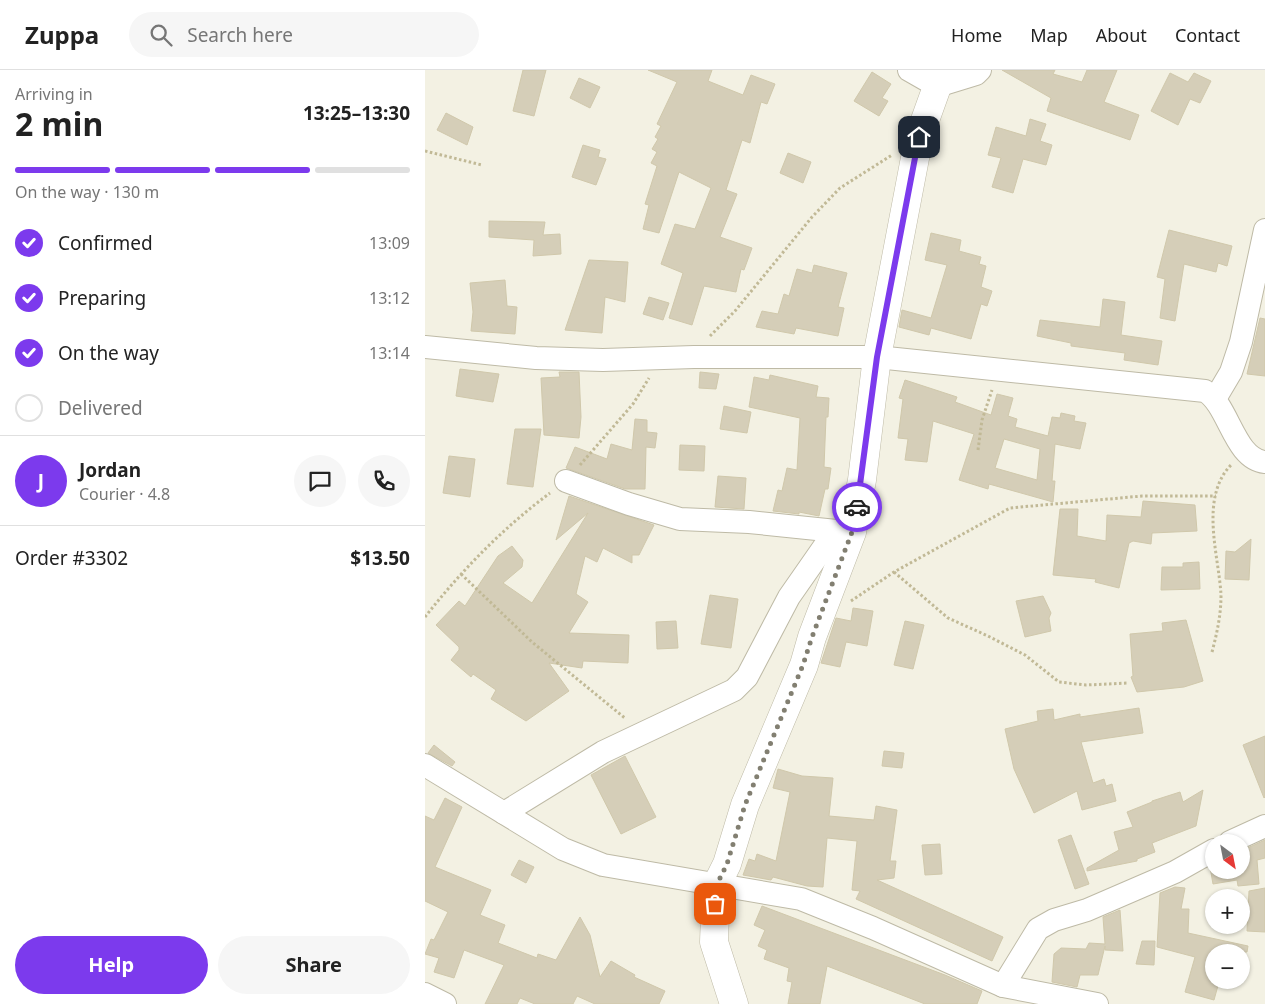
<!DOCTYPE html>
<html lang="en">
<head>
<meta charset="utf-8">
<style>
  body { margin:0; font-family:"Noto Sans",sans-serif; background:#f6f6f6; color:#222; height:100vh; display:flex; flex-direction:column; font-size:19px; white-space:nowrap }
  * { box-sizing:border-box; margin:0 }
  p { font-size:16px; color:#767676 }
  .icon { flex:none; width:28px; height:28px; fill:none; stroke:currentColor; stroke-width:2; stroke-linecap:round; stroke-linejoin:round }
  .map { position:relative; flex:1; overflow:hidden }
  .side { display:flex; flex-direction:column; background:#fff; width:425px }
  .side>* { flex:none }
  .needle { width:32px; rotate:148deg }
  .controls { position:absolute; left:780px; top:764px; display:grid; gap:10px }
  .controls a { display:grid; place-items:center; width:45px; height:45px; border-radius:50%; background:#fff; box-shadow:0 1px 4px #0004; font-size:25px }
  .pin { position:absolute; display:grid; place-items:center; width:42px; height:42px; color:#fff; margin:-21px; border-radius:10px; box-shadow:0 2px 8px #0006 }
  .courier { position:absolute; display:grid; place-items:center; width:50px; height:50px; margin:-25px; border:4px solid #7c3aed; border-radius:50%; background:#fff; color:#222; box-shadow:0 1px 6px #0007 }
  .head em { font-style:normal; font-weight:700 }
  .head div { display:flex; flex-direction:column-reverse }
  .head { display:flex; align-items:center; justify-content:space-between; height:85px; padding:0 15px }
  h1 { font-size:32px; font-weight:700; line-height:38px }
  .bar { display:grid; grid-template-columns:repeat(4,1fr); gap:8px 5px; align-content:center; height:60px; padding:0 15px }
  .bar i { height:6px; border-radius:4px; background:#e0e0e0 }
  .bar .on { background:#7c3aed }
  .bar p { grid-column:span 4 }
  .line { display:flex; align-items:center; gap:12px; padding:0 15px; border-top:1px solid #e0e0e0 }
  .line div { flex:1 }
  .round { display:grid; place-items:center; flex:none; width:52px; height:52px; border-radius:26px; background:#f6f6f6 }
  ol { padding:0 15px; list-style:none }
  li { display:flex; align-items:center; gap:15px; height:55px }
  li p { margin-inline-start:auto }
  li .icon { padding:5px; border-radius:50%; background:#7c3aed; color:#fff; stroke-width:4 }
  li:last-child { color:#767676 }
  li i { width:28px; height:28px; border:2px solid #e0e0e0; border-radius:50% }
  .cta { display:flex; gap:10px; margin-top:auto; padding:10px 15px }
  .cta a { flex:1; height:58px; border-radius:30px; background:#7c3aed; color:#fff; font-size:20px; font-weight:700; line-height:58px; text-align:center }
  .cta a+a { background:#f6f6f6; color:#222 }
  header { display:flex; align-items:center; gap:30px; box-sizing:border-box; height:70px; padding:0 25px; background:#fff; border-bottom:1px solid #e0e0e0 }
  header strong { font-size:24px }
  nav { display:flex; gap:28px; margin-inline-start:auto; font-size:18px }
  .search { width:350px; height:45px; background:#f6f6f6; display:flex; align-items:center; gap:12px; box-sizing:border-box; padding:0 18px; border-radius:28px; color:#767676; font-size:19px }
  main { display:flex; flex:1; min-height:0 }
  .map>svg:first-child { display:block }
</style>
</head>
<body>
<header>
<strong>Zuppa</strong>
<div class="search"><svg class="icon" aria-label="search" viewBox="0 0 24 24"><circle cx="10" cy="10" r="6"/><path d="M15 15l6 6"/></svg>Search here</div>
<nav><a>Home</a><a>Map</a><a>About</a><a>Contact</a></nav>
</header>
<main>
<section class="side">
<div class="head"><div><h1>2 min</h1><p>Arriving in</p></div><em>13:25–13:30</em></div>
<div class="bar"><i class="on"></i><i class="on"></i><i class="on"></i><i></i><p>On the way · 130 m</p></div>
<ol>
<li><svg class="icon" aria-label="check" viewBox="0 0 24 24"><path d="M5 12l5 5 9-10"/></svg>Confirmed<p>13:09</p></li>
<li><svg class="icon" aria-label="check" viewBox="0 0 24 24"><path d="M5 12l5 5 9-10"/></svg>Preparing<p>13:12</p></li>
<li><svg class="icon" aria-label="check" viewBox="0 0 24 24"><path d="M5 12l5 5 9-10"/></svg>On the way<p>13:14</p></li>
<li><i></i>Delivered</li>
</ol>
<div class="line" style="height:90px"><b class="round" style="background:#7c3aed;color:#fff">J</b><div><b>Jordan</b><p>Courier · 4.8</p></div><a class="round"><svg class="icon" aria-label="chat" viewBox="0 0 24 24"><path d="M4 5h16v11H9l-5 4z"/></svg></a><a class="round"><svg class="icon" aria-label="phone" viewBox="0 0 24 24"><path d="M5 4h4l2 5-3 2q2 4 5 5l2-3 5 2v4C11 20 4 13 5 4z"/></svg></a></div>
<div class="line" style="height:65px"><div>Order #3302</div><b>$13.50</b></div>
<div class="cta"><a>Help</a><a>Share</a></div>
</section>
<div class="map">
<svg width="840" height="934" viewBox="0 0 840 934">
  <rect width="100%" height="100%" fill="#f3f1e3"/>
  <g fill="#d5ceb8" stroke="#d0c8ab" fill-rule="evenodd">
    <polygon points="98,0 121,0 109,46 88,41"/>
    <polygon points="223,0 287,0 283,11 318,25 326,5 350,14 342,34 336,32 325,73 317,70 301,120 312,124 295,167 327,178 319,200 316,199 311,222 279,216 267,255 244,248 258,203 236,194 250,154 270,159 286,118 254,102 234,163 218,159 224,135 220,134 232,96 226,93 232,82 227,79 233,69 230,67 236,56 232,54 252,12"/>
    <polygon points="577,0 630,0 628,4 657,12 662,0 692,0 679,32 714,45 705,70 622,41 626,28"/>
    <polygon points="447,2 466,14 457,28 463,31 454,46 429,31"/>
    <polygon points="745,3 763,12 769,3 786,11 775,33 765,29 753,55 726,41"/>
    <polygon points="154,8 175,17 165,38 145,28"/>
    <polygon points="21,43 48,57 42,75 12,60"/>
    <polygon points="605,49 621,54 615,71 627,75 621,95 598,89 588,123 567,117 576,88 563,85 571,57 601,66"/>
    <polygon points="158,75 175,80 173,87 181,89 171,115 147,107"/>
    <polygon points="363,83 386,92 378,113 355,103"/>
    <polygon points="64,151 120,152 118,165 135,164 136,184 108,186 109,170 64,167"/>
    <polygon points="744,160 807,176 802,196 793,193 791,202 759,194 750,251 735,248 740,209 732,207"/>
    <polygon points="506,163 536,170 534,181 556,187 554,194 561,196 556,217 567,221 562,236 556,234 546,269 506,258 504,265 474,257 477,240 506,248 522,195 500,190"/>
    <polygon points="164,190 203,192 200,232 180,227 177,263 140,260"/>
    <polygon points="389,195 422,203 413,237 419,238 413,266 371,258 369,264 331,257 337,241 353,244 359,224 364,226 372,199 387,203"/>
    <polygon points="80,210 82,236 92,237 90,264 46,261 48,242 45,213"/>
    <polygon points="224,227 244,233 238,250 218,244"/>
    <polygon points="678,229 700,232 696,265 737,271 733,295 699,290 700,283 646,276 646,273 612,266 615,250 675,257"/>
    <polygon points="835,248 840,249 840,306 822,304"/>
    <polygon points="35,299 74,304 68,332 31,326"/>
    <polygon points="134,302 154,302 156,347 154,368 119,365 116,308 135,307"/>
    <polygon points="275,302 294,304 291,319 274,318"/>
    <polygon points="345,305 393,316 391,327 404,328 403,347 401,347 399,397 406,398 403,419 400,419 394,446 374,442 374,444 348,441 353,420 357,421 362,398 372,400 375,348 324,337 329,307 344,310"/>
    <path d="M480,310L532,327L530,332L566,345L572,324L588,328L583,346L592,349L590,357L623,366L627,347L635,348L636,343L650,346L649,351L661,353L655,379L630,374L627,411H630L628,432L564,414L563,419L534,410L549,364L508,351L502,392L480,390L483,369L473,368L478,329L474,328ZM579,369L615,379L612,410L570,398Z"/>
    <polygon points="299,336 326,342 322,363 295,359"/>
    <polygon points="210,349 222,350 222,362 232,363 230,378 221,377 220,419 200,419 141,398 150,377 182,389 186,374 207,380"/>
    <polygon points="90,359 116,359 108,417 82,414"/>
    <polygon points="255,375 280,376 279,401 254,400"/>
    <polygon points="24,386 50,389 45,427 18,423"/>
    <polygon points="293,406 321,408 319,439 290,437"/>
    <polygon points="144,426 229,455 214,485 207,485 207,493 178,478 172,492 160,486 151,524 163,532 144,563 204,565 203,593 158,591 157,598 124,593 144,621 101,651 66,629 71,620 48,604 46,607 26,590 34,580 34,577 11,555 34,531 40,536 73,486 87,476 98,490 97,497 78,513 107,533 163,443 131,470"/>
    <polygon points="718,431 770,435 772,461 727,463 726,474 708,471 704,473 694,518 670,512 671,509 628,505 635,439 653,439 652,466 681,471 682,445 716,447"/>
    <polygon points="826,469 824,510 800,509 801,481 810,482"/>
    <polygon points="774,492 775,519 736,520 737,497 758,497 758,493"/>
    <polygon points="285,525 313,529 306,578 276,574"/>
    <polygon points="618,526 626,543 624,548 626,561 600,567 591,531"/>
    <polygon points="428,538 448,541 442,576 421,572 415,597 396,593 411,548 426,551"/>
    <polygon points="761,550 778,611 759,617 712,622 706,607 708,606 705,564 738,561 737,553"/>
    <polygon points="251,551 253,578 232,579 231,552"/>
    <polygon points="480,551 499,555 488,599 469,595"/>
    <polygon points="714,638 718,663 656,672 668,713 679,709 681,716 687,714 691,731 657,740 652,721 609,743 589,699 580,659 613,651 612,641 628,639 629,650 655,644 655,647"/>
    <polygon points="840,666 840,727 839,728 818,675"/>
    <polygon points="9,675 30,692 27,696 3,683"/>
    <polygon points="459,681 479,683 477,698 457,696"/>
    <polygon points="200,686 231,747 196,764 166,705"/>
    <polygon points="353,699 377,706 408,708 404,746 449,750 451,736 472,740 465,791 471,791 469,808 452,810 578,867 567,891 431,829 435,821 427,820 432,771 402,768 398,817 382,816 348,807 346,810 318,805 324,789 330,791 332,784 351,791 365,722 348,718"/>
    <polygon points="778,720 771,756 727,773 730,782 712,789 712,791 662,801 662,798 694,780 689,762 708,757 702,742 727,732 727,731 755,722 758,732"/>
    <polygon points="20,728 37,737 10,797 66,820 55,845 80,855 73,873 112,888 113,884 131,890 155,847 165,865 175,907 186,891 210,905 209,907 240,921 234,934 170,934 152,926 148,934 110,934 95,928 92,934 60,934 79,895 39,880 29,908 9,902 14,888 0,884 6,869 9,870 23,842 0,831 0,746 9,750"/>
    <polygon points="646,765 664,814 650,819 633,770"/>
    <polygon points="840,770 840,788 832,790 834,814 813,816 812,810 788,814 785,797 789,795 789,800 816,800 816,781"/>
    <polygon points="515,774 517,804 500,805 497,775"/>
    <polygon points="94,790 109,797 101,813 86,805"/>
    <polygon points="750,817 760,818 756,839 764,839 763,863 823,876 822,882 789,882 789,910 794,912 789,930 760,922 770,887 732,877 735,823"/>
    <polygon points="840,818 840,862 822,861 824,821"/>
    <polygon points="337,836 520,905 557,921 552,934 500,934 402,896 395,934 363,934 367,912 362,911 364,898 339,889 342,880 333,876 340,860 329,855"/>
    <polygon points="695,840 698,881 680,880 680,876 673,905 655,905 652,917 627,912 629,884 636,878 661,879 664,873 680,874 678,847"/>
    <polygon points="717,871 730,871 729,895 711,894"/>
  </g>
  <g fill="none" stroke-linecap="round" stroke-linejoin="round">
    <defs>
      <g id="minor">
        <polyline points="484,0 512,16 551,4 555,0"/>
        <path d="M0,277L111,288L178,290L269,287H452L780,321C804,335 809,389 840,392"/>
        <polyline points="790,329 806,302 816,272 840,160"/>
        <polyline points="141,411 204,434 255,449 324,452 421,462"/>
        <polyline points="0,695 138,779 178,795 376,829 448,858 578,916 672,934"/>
        <polyline points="79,743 178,682 309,620 322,607 364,527 410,461"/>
        <polyline points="805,772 840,756"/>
        <polyline points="578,916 613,859 629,850 662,840 750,802 789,780"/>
        <polyline points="0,924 20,934"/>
      </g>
      <polyline id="tertiary" points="309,934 289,872 291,816 302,794 320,735 379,595 387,567 427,462 437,410 452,287 494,67 518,0"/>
    </defs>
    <use href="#minor" stroke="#bebaa6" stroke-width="24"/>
    <use href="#tertiary" stroke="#bebaa6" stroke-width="29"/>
    <g stroke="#c1b996" stroke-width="3" stroke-dasharray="2.5 2.5" stroke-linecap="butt">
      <polyline points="0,81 57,95"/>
      <polyline points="285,266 310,241 387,147 415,118 467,85"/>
      <polyline points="553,380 557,350 567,320"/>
      <polyline points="155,395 208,334 224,308"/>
      <polyline points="469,502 523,548 563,566 600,585 634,612 661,615 704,613"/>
      <polyline points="36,504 107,572 201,649"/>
      <polyline points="426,531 469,502 585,438 717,426 791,426"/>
      <path d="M0,547C36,501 78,458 125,423"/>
      <path d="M787,582C792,563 796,545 796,525C794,486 774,428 806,395"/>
    </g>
    <use href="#minor" stroke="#fff" stroke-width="22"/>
    <use href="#tertiary" stroke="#fff" stroke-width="28"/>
  </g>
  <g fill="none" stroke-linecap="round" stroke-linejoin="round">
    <polyline stroke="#827f71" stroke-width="5" stroke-dasharray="0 9" points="290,834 291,816 302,794 320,735 378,595 387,567 427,462 432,437"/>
    <polyline stroke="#7c3aed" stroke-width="6" points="432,437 452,287 494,67"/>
  </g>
</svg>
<div class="controls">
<a><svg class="needle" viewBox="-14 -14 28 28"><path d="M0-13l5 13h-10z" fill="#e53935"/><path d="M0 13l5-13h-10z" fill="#767676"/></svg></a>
<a>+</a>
<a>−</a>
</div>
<div class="pin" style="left:290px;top:834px;background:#ea580c"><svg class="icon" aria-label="bag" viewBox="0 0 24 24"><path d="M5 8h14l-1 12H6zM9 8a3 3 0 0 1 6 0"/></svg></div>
<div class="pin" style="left:494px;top:67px;background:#1f2937"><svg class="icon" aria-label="home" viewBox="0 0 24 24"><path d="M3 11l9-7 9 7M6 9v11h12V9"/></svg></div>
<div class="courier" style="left:432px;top:437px"><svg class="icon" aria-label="car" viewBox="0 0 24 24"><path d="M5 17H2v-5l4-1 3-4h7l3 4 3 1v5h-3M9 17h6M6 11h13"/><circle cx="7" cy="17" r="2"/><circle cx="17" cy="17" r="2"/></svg></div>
</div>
</main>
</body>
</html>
